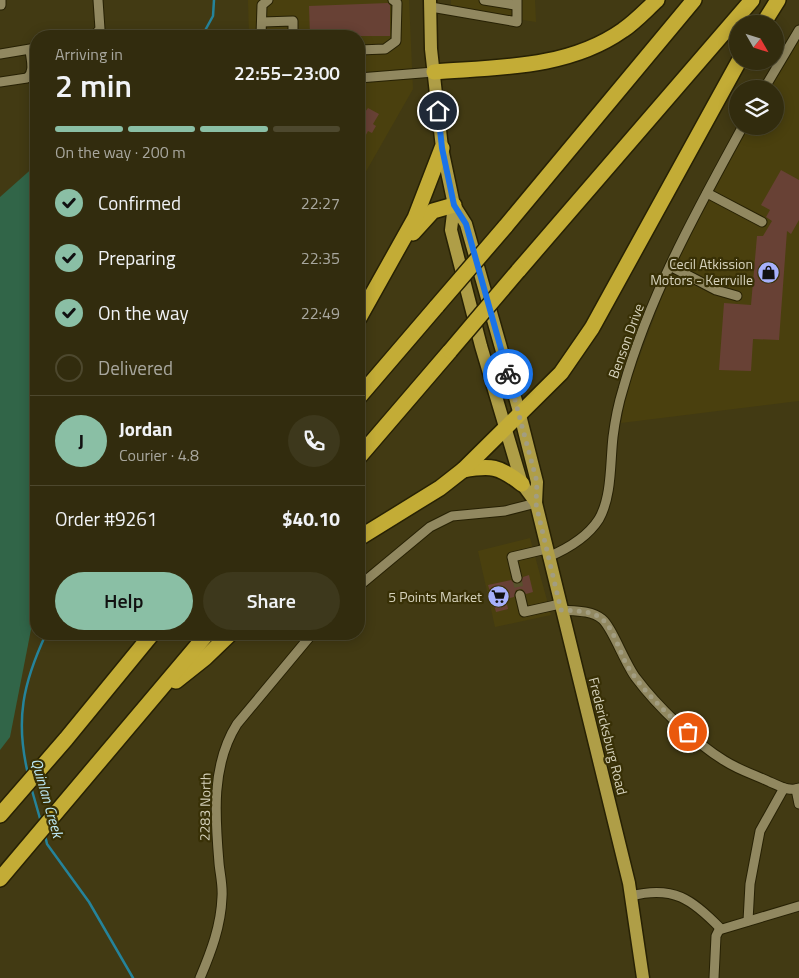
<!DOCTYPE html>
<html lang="en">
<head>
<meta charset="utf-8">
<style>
  body { margin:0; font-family:"Titillium Web",sans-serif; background:#3d381c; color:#f1f3f6; height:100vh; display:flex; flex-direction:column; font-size:19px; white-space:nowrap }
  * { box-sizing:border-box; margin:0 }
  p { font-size:16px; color:#a8a79e }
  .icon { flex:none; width:28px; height:28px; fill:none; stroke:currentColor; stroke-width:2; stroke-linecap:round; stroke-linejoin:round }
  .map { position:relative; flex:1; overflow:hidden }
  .drawer { position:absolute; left:30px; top:30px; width:335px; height:610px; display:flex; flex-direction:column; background:#322c0e; border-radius:20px; box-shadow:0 2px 12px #0003,0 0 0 1px #4d482e }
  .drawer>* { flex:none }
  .needle { width:32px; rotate:129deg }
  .controls { position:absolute; left:729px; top:15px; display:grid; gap:10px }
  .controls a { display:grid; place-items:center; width:55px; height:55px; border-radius:50%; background:#322c0e; box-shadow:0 2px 12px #0003,0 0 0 1px #4d482e; font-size:25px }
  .pin { position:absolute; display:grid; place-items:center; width:42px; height:42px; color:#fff; margin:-21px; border:2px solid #fff; border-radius:50%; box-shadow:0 1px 5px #0007 }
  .courier { position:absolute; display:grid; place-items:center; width:50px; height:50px; margin:-25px; border:4px solid #1a73e8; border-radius:50%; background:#fff; color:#222; box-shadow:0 1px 6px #0007 }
  .head em { font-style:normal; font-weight:600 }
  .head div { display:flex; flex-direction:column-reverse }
  .head { display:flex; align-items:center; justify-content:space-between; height:85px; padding:0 25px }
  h1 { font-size:32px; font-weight:600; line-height:38px }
  .bar { display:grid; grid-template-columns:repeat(4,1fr); gap:8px 5px; align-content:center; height:60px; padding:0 25px }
  .bar i { height:6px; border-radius:4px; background:#4d482e }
  .bar .selected { background:#8abfa5 }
  .bar p { grid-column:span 4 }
  .line { display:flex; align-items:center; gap:12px; padding:0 25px; border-top:1px solid #4d482e }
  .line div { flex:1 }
  .round { display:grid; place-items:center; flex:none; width:52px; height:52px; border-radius:26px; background:#3d381c }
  ol { padding:0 25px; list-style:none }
  li { display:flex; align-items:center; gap:15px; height:55px }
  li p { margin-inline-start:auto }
  li .icon { padding:5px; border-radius:50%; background:#8abfa5; color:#111; stroke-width:4 }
  li:last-child { color:#a8a79e }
  li i { width:28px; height:28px; border:2px solid #4d482e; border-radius:50% }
  .button { display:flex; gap:10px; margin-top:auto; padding:10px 25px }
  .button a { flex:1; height:58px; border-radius:30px; background:#8abfa5; color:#111; font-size:20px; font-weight:600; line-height:58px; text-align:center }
  .button a+a { background:#3d381c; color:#f1f3f6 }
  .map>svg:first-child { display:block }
</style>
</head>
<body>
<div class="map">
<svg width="799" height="978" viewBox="0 0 799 978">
  <rect width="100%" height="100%" fill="#423a13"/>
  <g fill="#4a400e">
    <polygon points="248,0 409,0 413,89 364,175 359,172 359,36 249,36"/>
    <polygon points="451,0 535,0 536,22 451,8"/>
    <polygon points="799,36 799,401 621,423 627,390 665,289 685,242 747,126 775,126 775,89 768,89"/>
    <polygon points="530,538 551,615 495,627 478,551"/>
  </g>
  <polygon fill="#316548" points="36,165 36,604 10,737 0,750 0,197"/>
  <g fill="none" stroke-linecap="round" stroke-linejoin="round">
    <g stroke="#25839a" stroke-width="2.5">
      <polyline points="202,36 213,16 214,0"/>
      <path d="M28,774C15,720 23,683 46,634"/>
      <polyline points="31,787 41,822"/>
      <polyline points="45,835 47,844 89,902 133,978"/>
    </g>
  </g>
  <g fill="#684135">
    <polygon points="388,3 390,5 390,36 310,36 309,6"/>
    <polygon points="368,108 379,114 373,124 376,126 372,133 368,131 359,148 359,120"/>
    <polygon points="781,170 799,180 799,220 791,234 787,231 779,340 753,339 751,371 719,370 724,303 751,305 757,236 763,236 772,221 766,217 770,210 761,205"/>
    <polygon points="529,575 533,592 526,594 522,589 516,590 514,597 506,599 508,609 496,612 488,585 511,580 515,584 519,584 523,577"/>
  </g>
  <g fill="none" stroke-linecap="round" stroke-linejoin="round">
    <polyline stroke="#58512c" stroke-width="9" stroke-dasharray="9 4.5" stroke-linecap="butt" points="517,578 520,595"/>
    <defs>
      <g id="minor">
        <polyline points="1,0 1,5"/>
        <polyline points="484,0 515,5"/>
        <polyline points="431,7 517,22 517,0"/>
        <polyline points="262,22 293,21 293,36"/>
        <polyline points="94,36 100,29 98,0"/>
        <polyline points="261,36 262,5 268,0"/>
        <polyline points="359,50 385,49 396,41 397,3 393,0"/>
        <polyline points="0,54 36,48"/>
        <polyline points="359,78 434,72"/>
        <path d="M0,82L27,78C35,72 31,60 30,50"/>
        <polyline points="764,89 799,30"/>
        <polyline points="707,193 762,222"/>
        <polyline points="670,266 716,290 737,296"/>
        <path d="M548,557C567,549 587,538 599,519C612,496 610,463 613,437C615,421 618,405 623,389C649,296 697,210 743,126"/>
        <polyline points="517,578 512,557 546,549"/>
        <polyline points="359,586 430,527 452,516 505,511 536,503"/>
        <polyline points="520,595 524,612 560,604"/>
        <path d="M561,610C574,611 591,610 602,619C612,627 625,664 636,678C657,706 695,743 725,761C739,770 755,775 770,782C780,786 789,792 799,788"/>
        <polyline points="796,789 799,804"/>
        <path d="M631,896C673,885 692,899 721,929"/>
        <polyline points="748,921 750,884 760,831 784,788"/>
        <path d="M200,978C211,952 221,926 222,897C223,886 220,874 219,863C215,816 211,765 237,724L312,634"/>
        <polyline points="714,978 716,936 719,930 799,906"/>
      </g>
      <g id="major">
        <polyline points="430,0 431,49 442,148 454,205 466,224 520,415 537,482 536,503 629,883 643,978"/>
        <polyline points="454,205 451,230 481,346 522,484 536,503"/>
      </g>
      <g id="highway">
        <polyline points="763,24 778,0"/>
        <path d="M434,72C497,67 568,69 623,30C635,22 646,10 657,0"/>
        <polyline points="505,227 694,0"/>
        <polyline points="413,233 433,211 454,205"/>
        <polyline points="518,271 752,0"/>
        <polyline points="359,318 415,218 442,148"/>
        <polyline points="359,397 437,306"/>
        <polyline points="359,457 450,351"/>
        <path d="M463,470C491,465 499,466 522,484"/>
        <polyline points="359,538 440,488 463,470 561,373 592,328 739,61"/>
        <polyline points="176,681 205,658 230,634"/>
        <polyline points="0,815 66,739 152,634"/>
        <polyline points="0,879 207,634"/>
      </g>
    </defs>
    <use href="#minor" stroke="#272104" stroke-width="11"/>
    <use href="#major" stroke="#272104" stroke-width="15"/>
    <use href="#highway" stroke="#272104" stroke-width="18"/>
    <use href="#minor" stroke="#918860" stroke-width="9"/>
    <use href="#major" stroke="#af9e47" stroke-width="12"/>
    <use href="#highway" stroke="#c3ac36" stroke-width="15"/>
    <defs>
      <g id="highway-bridge">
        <polyline points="437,306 505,227"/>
        <polyline points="450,351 518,271"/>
      </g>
    </defs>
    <use href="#highway-bridge" stroke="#272104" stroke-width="18" stroke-linecap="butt"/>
    <use href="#highway-bridge" stroke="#c3ac36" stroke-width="15"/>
  </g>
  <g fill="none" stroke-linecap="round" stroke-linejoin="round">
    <path stroke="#a29d81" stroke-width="5" stroke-dasharray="0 9" d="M508,374L537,482L536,504L561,610C574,611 591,610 602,619C615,630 619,652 628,667C644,692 666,713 688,732"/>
    <polyline stroke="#1a73e8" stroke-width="6" points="438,111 442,148 454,205 466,224 508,374"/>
  </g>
  <defs>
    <symbol id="shop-disc" viewBox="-11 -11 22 22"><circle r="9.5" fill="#a7b1fc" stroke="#383006"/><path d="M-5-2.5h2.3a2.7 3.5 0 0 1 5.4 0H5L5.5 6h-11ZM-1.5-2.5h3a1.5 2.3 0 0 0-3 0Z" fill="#111"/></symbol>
    <symbol id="supermarket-disc" viewBox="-11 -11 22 22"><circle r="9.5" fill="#a7b1fc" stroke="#383006"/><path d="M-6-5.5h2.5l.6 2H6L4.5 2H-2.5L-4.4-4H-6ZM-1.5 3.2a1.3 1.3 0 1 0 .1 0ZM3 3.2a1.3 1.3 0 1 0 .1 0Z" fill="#111"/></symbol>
  </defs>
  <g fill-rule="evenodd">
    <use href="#shop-disc" x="756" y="260" width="25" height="25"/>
    <use href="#supermarket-disc" x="486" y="584" width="25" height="25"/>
  </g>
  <g text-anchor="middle" stroke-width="4.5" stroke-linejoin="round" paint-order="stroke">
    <g font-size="14" fill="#d6d2bc" stroke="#383006" text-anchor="end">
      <text x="753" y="269">Cecil Atkission<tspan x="753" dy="16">Motors - Kerrville</tspan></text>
      <text x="482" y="602">5 Points Market</text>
    </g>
    <g font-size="14" fill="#d6d2bc" stroke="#383006">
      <text transform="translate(626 341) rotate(-70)" y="5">Benson Drive</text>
      <text transform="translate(608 736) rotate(76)" y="5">Fredericksburg Road</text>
      <text transform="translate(205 807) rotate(-89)" y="5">2283 North</text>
    </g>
    <g font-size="15" font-style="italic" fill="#beeaf7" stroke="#383006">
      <text transform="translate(47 798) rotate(74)" y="5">Quinlan Creek</text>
    </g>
  </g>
</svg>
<div class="controls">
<a><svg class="needle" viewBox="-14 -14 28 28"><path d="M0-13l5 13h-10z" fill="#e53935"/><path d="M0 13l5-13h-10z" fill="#a8a79e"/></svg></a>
<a><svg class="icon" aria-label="layers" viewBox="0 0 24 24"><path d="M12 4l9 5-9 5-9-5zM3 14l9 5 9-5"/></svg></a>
</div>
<div class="pin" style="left:688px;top:732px;background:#ea580c"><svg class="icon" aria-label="bag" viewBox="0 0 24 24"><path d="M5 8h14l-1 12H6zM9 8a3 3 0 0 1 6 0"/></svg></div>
<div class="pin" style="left:438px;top:111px;background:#1f2937"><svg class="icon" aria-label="home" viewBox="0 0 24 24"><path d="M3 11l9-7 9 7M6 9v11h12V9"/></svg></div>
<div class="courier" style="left:508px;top:374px"><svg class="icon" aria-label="bike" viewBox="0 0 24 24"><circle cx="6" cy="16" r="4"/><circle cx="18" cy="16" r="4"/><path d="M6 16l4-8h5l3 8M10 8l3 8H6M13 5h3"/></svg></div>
<section class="drawer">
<div class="head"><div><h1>2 min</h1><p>Arriving in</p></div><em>22:55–23:00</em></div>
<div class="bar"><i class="selected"></i><i class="selected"></i><i class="selected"></i><i></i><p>On the way · 200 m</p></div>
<ol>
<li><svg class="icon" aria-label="check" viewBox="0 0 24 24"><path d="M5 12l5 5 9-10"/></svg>Confirmed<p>22:27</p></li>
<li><svg class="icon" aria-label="check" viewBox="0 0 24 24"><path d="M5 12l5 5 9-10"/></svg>Preparing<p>22:35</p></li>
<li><svg class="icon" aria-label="check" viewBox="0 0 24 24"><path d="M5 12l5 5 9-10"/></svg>On the way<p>22:49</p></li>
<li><i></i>Delivered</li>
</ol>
<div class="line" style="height:90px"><b class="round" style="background:#8abfa5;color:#111">J</b><div><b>Jordan</b><p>Courier · 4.8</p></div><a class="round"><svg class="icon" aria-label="phone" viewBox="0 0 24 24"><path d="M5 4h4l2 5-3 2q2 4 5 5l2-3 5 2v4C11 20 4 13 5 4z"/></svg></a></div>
<div class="line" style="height:65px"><div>Order #9261</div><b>$40.10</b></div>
<div class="button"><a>Help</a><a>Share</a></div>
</section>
</div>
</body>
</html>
